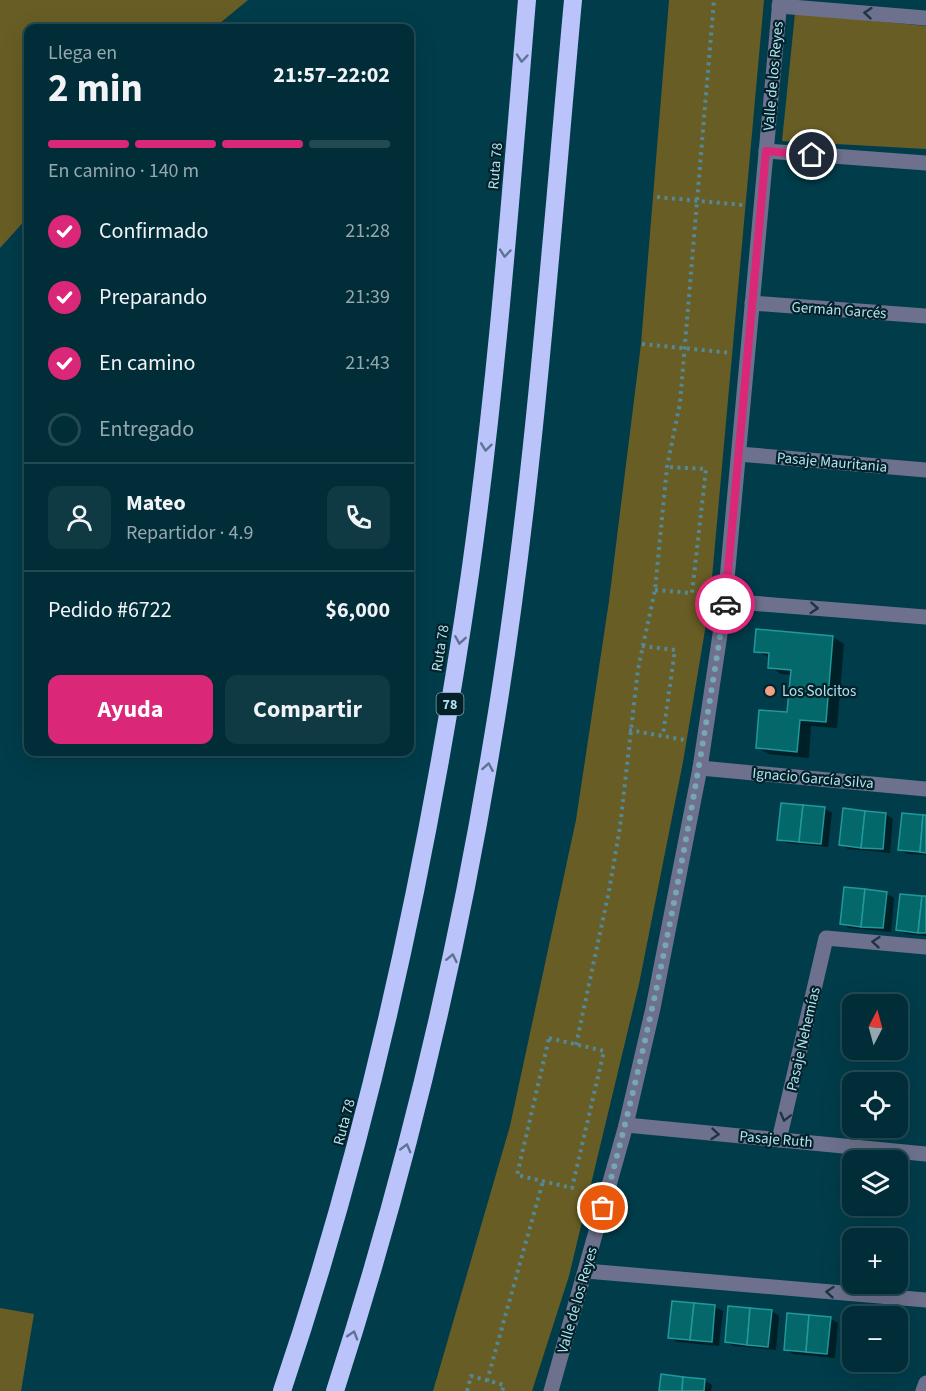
<!DOCTYPE html>
<html lang="es">
<head>
<meta charset="utf-8">
<style>
  body { margin:0; font-family:"Source Sans 3",sans-serif; background:#0f3943; color:#f1f3f6; height:100vh; display:flex; flex-direction:column; font-size:22px; white-space:nowrap }
  * { box-sizing:border-box; margin:0 }
  p { font-size:20px; color:#96a8ae }
  .icon { flex:none; width:33px; height:33px; fill:none; stroke:currentColor; stroke-width:2; stroke-linecap:round; stroke-linejoin:round }
  .map { position:relative; flex:1; overflow:hidden }
  .drawer { position:absolute; left:24px; top:24px; width:390px; height:732px; display:flex; flex-direction:column; background:#012d38; border-radius:12px; box-shadow:0 6px 24px #0002,0 0 0 2px #234953 }
  .drawer>* { flex:none }
  .needle { width:39px; rotate:6deg }
  .buttons { position:absolute; left:842px; top:994px; display:grid; gap:12px }
  .buttons a { display:grid; place-items:center; width:66px; height:66px; border-radius:12px; background:#012d38; box-shadow:0 6px 24px #0002,0 0 0 2px #234953; font-size:30px }
  .pin { position:absolute; display:grid; place-items:center; width:51px; height:51px; color:#fff; margin:-26px; border:3px solid #fff; border-radius:50%; box-shadow:0 2px 6px #0007 }
  .courier { position:absolute; display:grid; place-items:center; width:60px; height:60px; margin:-30px; border:4px solid #db2777; border-radius:50%; background:#fff; color:#222; box-shadow:0 2px 8px #0007 }
  .summary em { font-style:normal; font-weight:700 }
  .summary div { display:flex; flex-direction:column-reverse }
  .summary { display:flex; align-items:center; justify-content:space-between; height:102px; padding:0 24px }
  h1 { font-size:39px; font-weight:700; line-height:45px }
  .bar { display:grid; grid-template-columns:repeat(4,1fr); gap:9px 6px; align-content:center; height:72px; padding:0 24px }
  .bar i { height:8px; border-radius:4px; background:#234953 }
  .bar .active { background:#db2777 }
  .bar p { grid-column:span 4 }
  .line { display:flex; align-items:center; gap:15px; padding:0 24px; border-top:2px solid #234953 }
  .line div { flex:1 }
  .round { display:grid; place-items:center; flex:none; width:63px; height:63px; border-radius:12px; background:#0f3943 }
  ol { padding:0 24px; list-style:none }
  li { display:flex; align-items:center; gap:18px; height:66px }
  li p { margin-inline-start:auto }
  li .icon { padding:6px; border-radius:50%; background:#db2777; color:#fff; stroke-width:4 }
  li:last-child { color:#96a8ae }
  li i { width:33px; height:33px; border:3px solid #234953; border-radius:50% }
  .button { display:flex; gap:12px; margin-top:auto; padding:12px 24px }
  .button a { flex:1; height:69px; border-radius:12px; background:#db2777; color:#fff; font-size:24px; font-weight:700; line-height:69px; text-align:center }
  .button a+a { background:#0f3943; color:#f1f3f6 }
  .map>svg:first-child { display:block }
</style>
</head>
<body>
<div class="map">
<svg width="926" height="1391" viewBox="0 0 926 1391">
  <rect width="100%" height="100%" fill="#013c4a"/>
  <g fill="#685d24">
    <polygon points="0,0 248,0 214,28 28,28 28,217 0,248"/>
    <polygon points="669,0 764,0 710,600 683,762 639,984 569,1276 532,1391 433,1391 510,1126 576,820 609,601 641,344"/>
    <polygon points="795,13 926,26 926,149 782,141"/>
    <polygon points="0,1308 34,1314 21,1391 0,1391"/>
  </g>
  <g fill="#0007">
    <polygon points="833,637 844,644 837,728 811,726 809,758 769,754 758,748 789,714 792,675 781,674 770,667 770,658 756,651"/>
    <polygon points="824,808 832,813 828,847 787,843 779,839"/>
    <polygon points="886,814 893,819 890,853 848,849 841,845"/>
    <polygon points="926,817 926,855 907,854 899,849"/>
    <polygon points="886,893 894,898 891,932 849,928 841,923"/>
    <polygon points="926,898 926,936 906,934 898,929"/>
    <polygon points="673,1303 715,1307 723,1311 719,1346 677,1342 670,1337"/>
    <polygon points="772,1311 779,1316 776,1350 734,1346 726,1342"/>
    <polygon points="831,1319 838,1323 835,1358 793,1354 785,1349"/>
    <polygon points="704,1380 712,1385 711,1391 661,1391"/>
  </g>
  <g fill="#04686b" stroke="#20989c" stroke-width="1.5">
    <polygon points="756,629 833,636 826,722 800,720 797,752 756,748 759,710 787,712 791,670 768,668 769,653 754,652"/>
    <polygon points="781,803 803,805 799,842 777,840"/>
    <polygon points="803,805 825,807 821,844 799,842"/>
    <polygon points="843,808 865,811 861,848 839,845"/>
    <polygon points="865,811 886,813 883,849 861,848"/>
    <polygon points="902,813 923,815 920,852 898,850"/>
    <polygon points="923,815 926,815 926,853 920,852"/>
    <polygon points="844,887 865,889 861,927 840,924"/>
    <polygon points="865,889 887,892 883,928 861,927"/>
    <polygon points="900,894 922,896 918,933 896,930"/>
    <polygon points="922,896 926,896 926,933 918,933"/>
    <polygon points="672,1301 694,1303 690,1340 668,1338"/>
    <polygon points="694,1303 715,1305 712,1342 690,1340"/>
    <polygon points="728,1306 750,1308 747,1345 725,1342"/>
    <polygon points="750,1308 772,1310 768,1347 747,1345"/>
    <polygon points="787,1313 809,1315 806,1352 784,1350"/>
    <polygon points="809,1315 831,1317 827,1354 806,1352"/>
    <polygon points="661,1374 683,1377 682,1391 659,1391"/>
    <polygon points="683,1377 705,1379 704,1391 682,1391"/>
  </g>
  <g fill="none" stroke-linecap="round" stroke-linejoin="round">
    <g stroke="#548896" stroke-width="4" stroke-dasharray="3 4.5" stroke-linecap="butt">
      <polyline points="657,197 743,205"/>
      <polyline points="642,344 731,353"/>
      <polyline points="655,590 692,593 706,469 667,467"/>
      <polyline points="642,646 675,650 663,735"/>
      <polyline points="629,730 685,740"/>
      <polygon points="549,1038 604,1051 572,1188 517,1175"/>
      <polyline points="576,1045 609,891 620,827 638,669 655,590 667,467 680,403 714,0"/>
      <polyline points="487,1381 543,1181"/>
      <polyline points="467,1391 471,1376 504,1385 502,1391"/>
    </g>
    <g stroke="#6d718d" stroke-width="15">
      <polyline points="779,6 926,18"/>
      <polyline points="766,151 926,163"/>
      <polyline points="752,303 926,316"/>
      <polyline points="739,454 926,470"/>
      <polyline points="725,601 926,617"/>
      <polyline points="700,768 926,789"/>
      <polyline points="626,1125 926,1154"/>
      <polyline points="779,1140 826,938 926,947"/>
      <polyline points="586,1271 926,1300"/>
      <polyline points="551,1391 626,1125 653,1008 700,768 725,601 780,0"/>
      <polyline points="923,1391 926,1383"/>
    </g>
    <g stroke="#bbc3fb" stroke-width="18">
      <path d="M282,1391C372,1125 430,851 470,574C497,383 511,191 527,0"/>
      <path d="M335,1391C403,1181 455,967 491,749C533,502 550,250 573,0"/>
    </g>
  </g>
  <defs><path id="oneway-chevron" d="M-2-3.5L2.5 0L-2 3.5" fill="none" stroke-width="1.6" stroke-linecap="round" stroke-linejoin="round" transform="scale(1.5)"/></defs>
  <g stroke="#1d3542">
    <use href="#oneway-chevron" transform="translate(868 13) rotate(-175)"/>
    <use href="#oneway-chevron" transform="translate(814 608) rotate(4)"/>
    <use href="#oneway-chevron" transform="translate(876 942) rotate(-175)"/>
    <use href="#oneway-chevron" transform="translate(785 1117) rotate(104)"/>
    <use href="#oneway-chevron" transform="translate(715 1134) rotate(5)"/>
    <use href="#oneway-chevron" transform="translate(830 1292) rotate(-175)"/>
  </g>
  <g stroke="#5e7292">
    <use href="#oneway-chevron" transform="translate(522 58) rotate(95)"/>
    <use href="#oneway-chevron" transform="translate(505 253) rotate(95)"/>
    <use href="#oneway-chevron" transform="translate(486 447) rotate(97)"/>
    <use href="#oneway-chevron" transform="translate(460 640) rotate(99)"/>
    <use href="#oneway-chevron" transform="translate(488 767) rotate(-80)"/>
    <use href="#oneway-chevron" transform="translate(452 958) rotate(-78)"/>
    <use href="#oneway-chevron" transform="translate(406 1148) rotate(-75)"/>
    <use href="#oneway-chevron" transform="translate(353 1335) rotate(-73)"/>
  </g>
  <g fill="none" stroke-linecap="round" stroke-linejoin="round">
    <path stroke="#76a7b5" stroke-width="6" stroke-dasharray="0 10.8" d="M603,1208C658,1009 694,807 725,604"/>
    <polyline stroke="#db2777" stroke-width="8" points="725,604 766,151 812,155"/>
  </g>
  <circle fill="#f39f84" stroke="#022129" stroke-width="2" cx="770" cy="691" r="6"/>
  <g text-anchor="middle" stroke-width="4.5" stroke-linejoin="round" paint-order="stroke">
    <rect fill="#022129" stroke="#7fa7b3" stroke-width="1.5" x="436.5" y="693" width="27" height="22" rx="4.5"/>
    <g font-size="14" font-weight="bold" fill="#b5e1ee">
      <text x="450" y="709">78</text>
    </g>
    <g font-size="15" fill="#b5e1ee" stroke="#022129">
      <text transform="translate(773 76) rotate(-85)" y="5">Valle de los Reyes</text>
      <text transform="translate(495 166) rotate(-85)" y="5">Ruta 78</text>
      <text transform="translate(839 310) rotate(4)" y="5">Germán Garcés</text>
      <text transform="translate(832 462) rotate(5)" y="5">Pasaje Mauritania</text>
      <text transform="translate(440 648) rotate(-81)" y="5">Ruta 78</text>
      <text transform="translate(813 778) rotate(5)" y="5">Ignacio García Silva</text>
      <text transform="translate(803 1039) rotate(-77)" y="5">Pasaje Nehemías</text>
      <text transform="translate(344 1122) rotate(-75)" y="5">Ruta 78</text>
      <text transform="translate(776 1139) rotate(5)" y="5">Pasaje Ruth</text>
      <text transform="translate(577 1300) rotate(-74)" y="5">Valle de los Reyes</text>
    </g>
    <g font-size="15" fill="#b5e1ee" stroke="#022129" text-anchor="start">
      <text x="782" y="696">Los Solcitos</text>
    </g>
  </g>
</svg>
<div class="buttons">
<a><svg class="needle" viewBox="-14 -14 28 28"><path d="M0-13l5 13h-10z" fill="#e53935"/><path d="M0 13l5-13h-10z" fill="#96a8ae"/></svg></a>
<a><svg class="icon" aria-label="locate" viewBox="0 0 24 24"><circle cx="12" cy="12" r="6"/><path d="M12 2v4M12 18v4M2 12h4M18 12h4"/></svg></a>
<a><svg class="icon" aria-label="layers" viewBox="0 0 24 24"><path d="M12 4l9 5-9 5-9-5zM3 14l9 5 9-5"/></svg></a>
<a>+</a>
<a>−</a>
</div>
<div class="pin" style="left:603px;top:1208px;background:#ea580c"><svg class="icon" aria-label="bag" viewBox="0 0 24 24"><path d="M5 8h14l-1 12H6zM9 8a3 3 0 0 1 6 0"/></svg></div>
<div class="pin" style="left:812px;top:155px;background:#1f2937"><svg class="icon" aria-label="home" viewBox="0 0 24 24"><path d="M3 11l9-7 9 7M6 9v11h12V9"/></svg></div>
<div class="courier" style="left:725px;top:604px"><svg class="icon" aria-label="car" viewBox="0 0 24 24"><path d="M5 17H2v-5l4-1 3-4h7l3 4 3 1v5h-3M9 17h6M6 11h13"/><circle cx="7" cy="17" r="2"/><circle cx="17" cy="17" r="2"/></svg></div>
<section class="drawer">
<div class="summary"><div><h1>2 min</h1><p>Llega en</p></div><em>21:57–22:02</em></div>
<div class="bar"><i class="active"></i><i class="active"></i><i class="active"></i><i></i><p>En camino · 140 m</p></div>
<ol>
<li><svg class="icon" aria-label="check" viewBox="0 0 24 24"><path d="M5 12l5 5 9-10"/></svg>Confirmado<p>21:28</p></li>
<li><svg class="icon" aria-label="check" viewBox="0 0 24 24"><path d="M5 12l5 5 9-10"/></svg>Preparando<p>21:39</p></li>
<li><svg class="icon" aria-label="check" viewBox="0 0 24 24"><path d="M5 12l5 5 9-10"/></svg>En camino<p>21:43</p></li>
<li><i></i>Entregado</li>
</ol>
<div class="line" style="height:108px"><a class="round"><svg class="icon" aria-label="person" viewBox="0 0 24 24"><circle cx="12" cy="8" r="4"/><path d="M4 21q1-7 8-7t8 7"/></svg></a><div><b>Mateo</b><p>Repartidor · 4.9</p></div><a class="round"><svg class="icon" aria-label="phone" viewBox="0 0 24 24"><path d="M5 4h4l2 5-3 2q2 4 5 5l2-3 5 2v4C11 20 4 13 5 4z"/></svg></a></div>
<div class="line" style="height:78px"><div>Pedido #6722</div><b>$6,000</b></div>
<div class="button"><a>Ayuda</a><a>Compartir</a></div>
</section>
</div>
</body>
</html>
